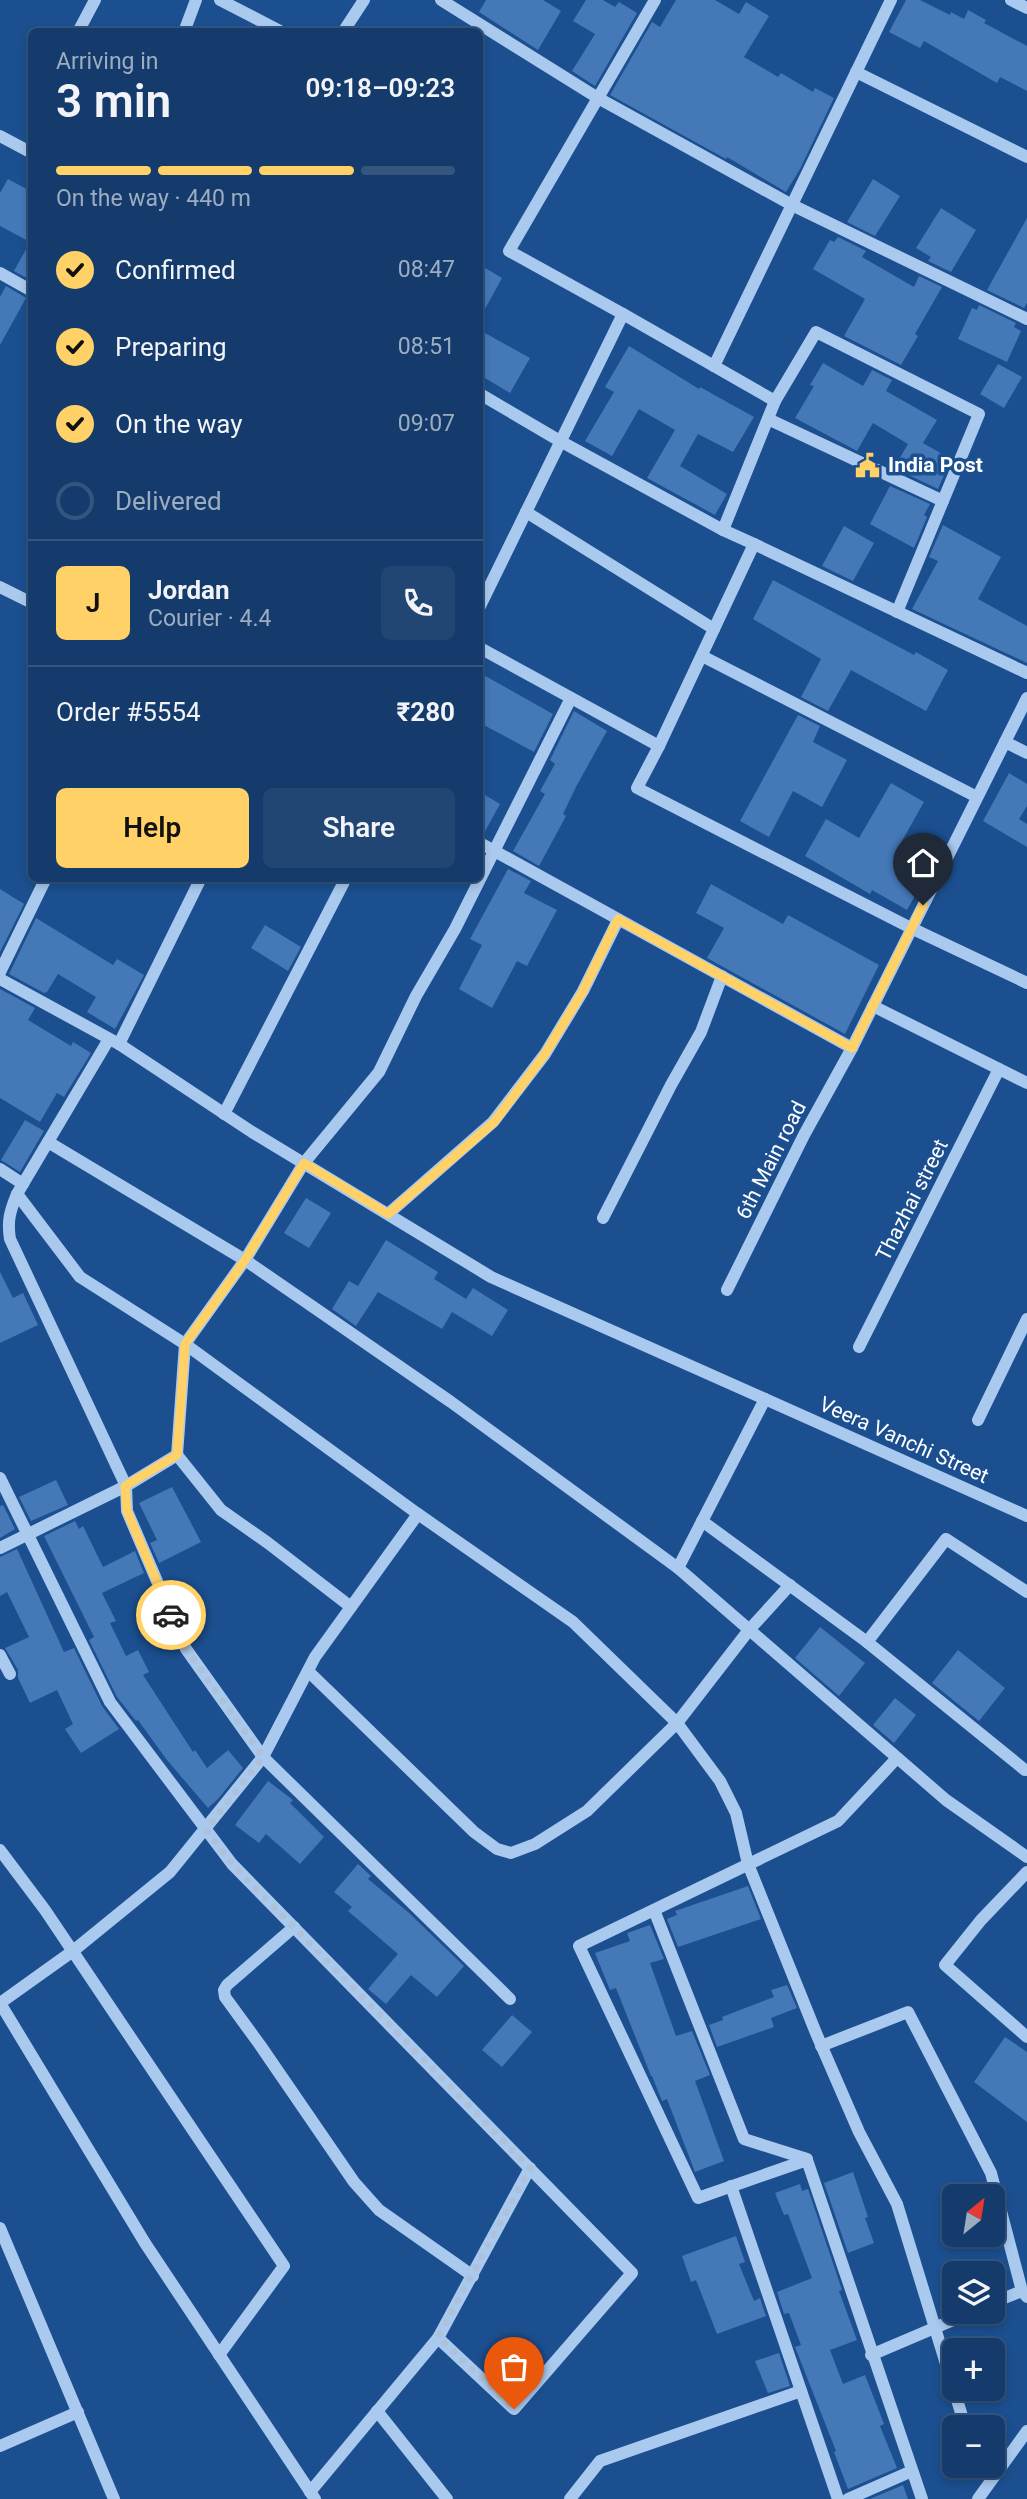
<!DOCTYPE html>
<html lang="en">
<head>
<meta charset="utf-8">
<style>
  body { margin:0; font-family:Roboto,sans-serif; background:#214673; color:#f1f3f6; height:100vh; display:flex; flex-direction:column; font-size:26px; white-space:nowrap }
  * { box-sizing:border-box; margin:0 }
  p { font-size:23px; color:#9dadc1 }
  .icon { flex:none; width:38px; height:38px; fill:none; stroke:currentColor; stroke-width:2; stroke-linecap:round; stroke-linejoin:round }
  .map { position:relative; flex:1; overflow:hidden }
  .panel { position:absolute; left:28px; top:28px; width:455px; height:854px; display:flex; flex-direction:column; background:#143b6b; border-radius:10px; box-shadow:0 4px 10px #0003,0 0 0 2px #33557e }
  .panel>* { flex:none }
  .needle { width:46px; rotate:30deg }
  .buttons { position:absolute; left:942px; top:2184px; display:grid; gap:14px }
  .buttons a { display:grid; place-items:center; width:63px; height:63px; border-radius:10px; background:#143b6b; box-shadow:0 4px 10px #0003,0 0 0 2px #33557e; font-size:35px }
  .pin { position:absolute; display:grid; place-items:center; width:60px; height:60px; color:#fff; margin:-72px -30px; border-radius:50% 50% 50% 0; rotate:-45deg; box-shadow:0 0 7px #0007 }
  .pin .icon { rotate:45deg }
  .courier { position:absolute; display:grid; place-items:center; width:70px; height:70px; margin:-35px; border:5px solid #ffd166; border-radius:50%; background:#fff; color:#222; box-shadow:0 2px 9px #0007 }
  .summary em { font-style:normal; font-weight:600 }
  .summary div { display:flex; flex-direction:column-reverse }
  .summary { display:flex; align-items:center; justify-content:space-between; height:119px; padding:0 28px }
  h1 { font-size:46px; font-weight:600; line-height:52px }
  .bar { display:grid; grid-template-columns:repeat(4,1fr); gap:10px 7px; align-content:center; height:84px; padding:0 28px }
  .bar i { height:9px; border-radius:5px; background:#33557e }
  .bar .selected { background:#ffd166 }
  .bar p { grid-column:span 4 }
  .line { display:flex; align-items:center; gap:18px; padding:0 28px; border-top:2px solid #33557e }
  .line div { flex:1 }
  .round { display:grid; place-items:center; flex:none; width:74px; height:74px; border-radius:10px; background:#214673 }
  ol { padding:0 28px; list-style:none }
  li { display:flex; align-items:center; gap:21px; height:77px }
  li p { margin-inline-start:auto }
  li .icon { padding:7px; border-radius:50%; background:#ffd166; color:#111; stroke-width:4 }
  li:last-child { color:#9dadc1 }
  li i { width:38px; height:38px; border:4px solid #33557e; border-radius:50% }
  .action { display:flex; gap:14px; margin-top:auto; padding:14px 28px }
  .action a { flex:1; height:80px; border-radius:10px; background:#ffd166; color:#111; font-size:28px; font-weight:600; line-height:80px; text-align:center }
  .action a+a { background:#214673; color:#f1f3f6 }
  .map>svg:first-child { display:block }
</style>
</head>
<body>
<div class="map">
<svg width="1027" height="2499" viewBox="0 0 1027 2499">
  <rect width="100%" height="100%" fill="#1b4f8f"/>
  <g fill="#4478b7">
    <polygon points="486,0 543,0 561,11 538,50 479,12"/>
    <polygon points="586,0 603,0 615,7 619,2 637,13 595,86 572,71 595,34 573,21"/>
    <polygon points="676,0 715,0 739,14 746,2 769,16 744,57 778,77 781,73 813,92 815,88 834,98 800,169 786,192 727,157 726,159 610,95 652,22 660,27"/>
    <polygon points="906,0 920,0 950,15 951,12 964,19 968,10 986,20 984,23 1027,46 1027,91 1000,77 997,83 924,41 920,48 889,32"/>
    <polygon points="8,179 32,192 32,281 14,271 30,242 0,226 0,193"/>
    <polygon points="873,179 900,196 875,236 847,222"/>
    <polygon points="941,208 976,230 951,272 928,261 931,257 916,248"/>
    <polygon points="1027,218 1027,303 1024,308 987,290"/>
    <polygon points="838,237 866,251 862,257 914,287 919,276 942,287 915,334 918,336 901,365 844,336 865,299 813,269 830,240 834,242"/>
    <polygon points="480,265 502,278 480,318"/>
    <polygon points="6,286 26,298 0,345 0,297"/>
    <polygon points="979,305 1016,323 1014,327 1021,331 1007,362 958,339 972,308 977,310"/>
    <polygon points="485,333 530,358 510,393 480,375 480,343"/>
    <polygon points="629,346 699,389 700,387 754,417 733,452 698,434 680,466 727,494 715,515 647,478 675,430 639,409 612,456 585,441 614,392 605,387"/>
    <polygon points="823,363 863,386 872,370 892,380 886,391 937,420 923,443 951,459 938,489 894,468 908,444 873,423 857,451 795,418 814,386 810,385"/>
    <polygon points="998,364 1022,377 1004,408 980,394"/>
    <polygon points="890,486 930,504 924,515 927,517 914,548 870,524"/>
    <polygon points="943,525 1001,557 978,599 1027,626 1027,663 912,609 938,561 929,557"/>
    <polygon points="844,526 874,543 853,581 822,566"/>
    <polygon points="773,580 914,655 916,652 948,670 926,711 851,670 828,711 801,697 821,659 753,619"/>
    <polygon points="480,673 553,714 534,752 480,723"/>
    <polygon points="574,711 607,731 577,785 563,814 566,816 539,866 513,851 545,794 540,791 555,764 550,760"/>
    <polygon points="798,715 820,726 813,742 847,760 822,807 793,791 769,837 740,821"/>
    <polygon points="1009,773 1027,784 1027,806 1019,819 1027,824 1027,847 983,821"/>
    <polygon points="891,783 924,802 894,855 927,874 907,910 872,890 870,894 805,856 826,819 859,838"/>
    <polygon points="480,792 500,804 483,835 480,834"/>
    <polygon points="508,869 531,881 524,893 557,910 527,966 517,961 492,1008 459,989 482,945 470,939"/>
    <polygon points="711,884 783,924 788,915 879,965 845,1034 707,958 724,928 696,913"/>
    <polygon points="0,889 24,904 0,952"/>
    <polygon points="36,918 113,965 117,959 144,975 115,1029 87,1012 96,997 58,974 47,992 44,993 9,974"/>
    <polygon points="265,925 301,947 288,971 251,948"/>
    <polygon points="0,989 35,1008 28,1020 71,1046 73,1042 91,1053 64,1097 57,1093 40,1122 0,1098"/>
    <polygon points="25,1120 44,1131 20,1172 1,1160"/>
    <polygon points="306,1198 331,1213 309,1248 284,1233"/>
    <polygon points="386,1240 438,1272 434,1279 466,1299 473,1288 508,1310 492,1336 452,1312 442,1329 378,1292 356,1326 332,1309 349,1281 358,1286"/>
    <polygon points="0,1272 13,1298 23,1293 38,1325 0,1343"/>
    <polygon points="56,1480 68,1505 31,1521 19,1497"/>
    <polygon points="172,1487 201,1542 159,1563 150,1543 157,1540 139,1503"/>
    <polygon points="3,1505 15,1529 0,1538 0,1506"/>
    <polygon points="75,1521 79,1529 83,1526 103,1567 135,1551 144,1573 102,1593 116,1621 110,1623 126,1656 138,1650 149,1672 143,1675 193,1752 195,1750 207,1768 228,1750 243,1768 218,1799 208,1808 167,1760 138,1720 136,1721 117,1697 89,1640 94,1637 44,1536"/>
    <polygon points="17,1549 64,1652 74,1648 102,1706 119,1729 81,1753 65,1729 73,1724 57,1690 30,1703 18,1678 18,1670 5,1648 29,1637 7,1592 0,1596 0,1557"/>
    <polygon points="820,1627 865,1663 839,1696 795,1658"/>
    <polygon points="958,1650 1005,1688 979,1721 932,1683"/>
    <polygon points="895,1698 916,1715 894,1743 873,1725"/>
    <polygon points="268,1781 293,1800 290,1803 324,1837 300,1864 266,1834 259,1843 235,1825"/>
    <polygon points="358,1864 371,1876 368,1879 408,1912 464,1966 437,1997 411,1975 386,2004 368,1989 398,1954 348,1911 352,1907 334,1892"/>
    <polygon points="748,1886 761,1919 678,1947 667,1919 677,1915 675,1911"/>
    <polygon points="650,1925 664,1959 650,1963 676,2036 692,2031 710,2075 695,2081 724,2161 695,2172 667,2099 662,2101 652,2076 651,2076 616,1988 610,1990 595,1953 630,1941 627,1933"/>
    <polygon points="787,1985 797,2008 771,2018 774,2027 717,2047 709,2025 723,2020 722,2017 774,1997 771,1990"/>
    <polygon points="512,2015 532,2032 502,2067 482,2050"/>
    <polygon points="1005,2037 1027,2052 1027,2122 974,2082"/>
    <polygon points="853,2172 868,2217 865,2218 874,2243 848,2253 824,2183"/>
    <polygon points="800,2184 802,2191 808,2189 842,2290 839,2291 857,2340 830,2350 843,2384 865,2375 884,2424 880,2426 897,2468 848,2489 834,2452 836,2451 795,2347 801,2345 789,2313 784,2314 777,2292 812,2278 788,2214 784,2215 775,2193"/>
    <polygon points="736,2236 745,2262 739,2264 754,2301 760,2298 766,2316 717,2334 696,2280 691,2282 682,2256"/>
    <polygon points="779,2353 790,2386 768,2393 755,2361"/>
    <polygon points="903,2485 908,2499 870,2499"/>
  </g>
  <g fill="none" stroke-linecap="round" stroke-linejoin="round">
    <g stroke="#a9c9ee" stroke-width="12">
      <polyline points="220,0 282,32"/>
      <polyline points="441,0 598,98 792,205 1027,319"/>
      <polyline points="1011,0 1027,8"/>
      <polyline points="78,32 95,0"/>
      <polyline points="184,32 196,0"/>
      <polyline points="343,32 364,0"/>
      <polyline points="856,72 1027,157"/>
      <polyline points="0,136 32,153"/>
      <polyline points="0,273 32,291"/>
      <polyline points="623,314 509,251 655,0"/>
      <polyline points="714,366 891,0"/>
      <polyline points="480,394 560,441 723,530"/>
      <polyline points="775,401 816,332 979,414 897,612"/>
      <polyline points="768,419 943,501"/>
      <polyline points="526,512 714,629"/>
      <polyline points="0,587 32,603"/>
      <polyline points="480,606 623,314 775,401 723,530 754,544"/>
      <polyline points="480,648 659,746 754,544 1027,673"/>
      <polyline points="702,656 977,797"/>
      <polyline points="1005,742 1027,753"/>
      <polyline points="659,746 637,788 911,928 1027,983"/>
      <polyline points="480,843 852,1048"/>
      <polyline points="0,972 46,878"/>
      <polyline points="0,979 119,1044 201,878"/>
      <polyline points="873,1006 1027,1083"/>
      <polyline points="109,1039 17,1194 80,1277 185,1344 177,1455"/>
      <polyline points="119,1044 252,1132 491,1277 765,1399 678,1568 946,1800 1027,1857"/>
      <polyline points="224,1114 346,878"/>
      <polyline points="48,1142 245,1260 451,1402 678,1568"/>
      <polyline points="0,1169 23,1184"/>
      <path d="M17,1194C10,1211 7,1221 10,1239L126,1486L127,1511L186,1649L263,1757L510,1999"/>
      <polyline points="388,1214 493,1122 545,1054 583,991 618,920"/>
      <polyline points="603,1218 671,1085 701,1032 722,976"/>
      <polyline points="727,1290 804,1135 852,1048 1027,698"/>
      <polyline points="859,1347 999,1069"/>
      <polyline points="765,1399 1027,1516"/>
      <polyline points="978,1420 1027,1319"/>
      <polyline points="0,1478 110,1702 232,1864 632,2273 514,2409 438,2338 310,2492"/>
      <polyline points="418,1514 573,1622 677,1723 720,1781 736,1813 748,1864 816,2033 859,2132 897,2204 962,2416"/>
      <polyline points="702,1521 867,1642 946,1539 1027,1592"/>
      <polyline points="0,1548 126,1486 177,1455 221,1510 268,1543 351,1607"/>
      <polyline points="867,1642 1025,1770"/>
      <polyline points="0,1655 10,1674"/>
      <polyline points="308,1671 474,1832 497,1849 511,1853 535,1844 587,1811 677,1723 749,1630 790,1585"/>
      <polyline points="897,1758 838,1821 579,1946 698,2198 807,2160 922,2499"/>
      <polyline points="0,1850 45,1910 284,2266 219,2355"/>
      <polyline points="1027,1872 981,1920 945,1965 1027,2037"/>
      <polyline points="654,1910 744,2139 807,2159"/>
      <polyline points="294,1927 227,1985 224,1990 225,1997 260,2045 354,2182 379,2210 473,2276"/>
      <polyline points="821,2046 908,2012 991,2173 1022,2291 1027,2297"/>
      <polyline points="731,2186 838,2499"/>
      <polyline points="0,2228 114,2499"/>
      <polyline points="992,2303 1022,2291"/>
      <polyline points="438,2338 530,2168"/>
      <polyline points="871,2355 972,2312"/>
      <polyline points="377,2411 447,2499"/>
      <polyline points="0,2446 78,2412"/>
      <polyline points="315,2499 145,2243 0,2003 73,1951 170,1872 263,1757 315,1657 418,1514 185,1344 245,1260 304,1163 379,1072 416,996 455,929 571,698"/>
      <polyline points="570,2499 600,2461 801,2391"/>
      <polyline points="848,2499 912,2471"/>
      <polyline points="978,2499 1027,2431"/>
    </g>
  </g>
  <g fill="none" stroke-linecap="round" stroke-linejoin="round">
    <polyline stroke="#afc1d8" stroke-width="7" stroke-dasharray="0 12.6" points="171,1615 186,1649 263,1757 206,1830 232,1864 530,2168 438,2337 514,2409"/>
    <polyline stroke="#ffd166" stroke-width="9" points="171,1615 127,1511 125,1486 177,1455 185,1344 245,1260 304,1163 388,1214 494,1122 545,1054 583,991 618,919 852,1048 923,905"/>
  </g>
  <defs>
    <symbol id="civic-bare" viewBox="-9 -9 18 18"><path d="M-.6-6.5H3V-4.5H.6V-3L4-1V1h2V6H-6V1h2V-1L-.6-3ZM-1.2 2.5V6h2.4V2.5Z" fill="#ffd166" stroke="#1b4f8f" stroke-width="2.5" paint-order="stroke"/></symbol>
  </defs>
  <g fill-rule="evenodd">
    <use href="#civic-bare" x="850" y="448" width="35" height="35"/>
  </g>
  <g text-anchor="middle" stroke-width="7" stroke-linejoin="round" paint-order="stroke">
    <g font-size="21" font-weight="bold" fill="#fff" stroke="#1b4f8f" text-anchor="start">
      <text x="888" y="472">India Post</text>
    </g>
    <g font-size="21" fill="#fff" stroke="#1b4f8f">
      <text transform="translate(771 1160) rotate(-63)" y="7">6th Main road</text>
      <text transform="translate(912 1200) rotate(-63)" y="7">Thazhai street</text>
      <text transform="translate(904 1440) rotate(24)" y="7">Veera Vanchi Street</text>
    </g>
  </g>
</svg>
<div class="buttons">
<a><svg class="needle" viewBox="-14 -14 28 28"><path d="M0-13l5 13h-10z" fill="#e53935"/><path d="M0 13l5-13h-10z" fill="#9dadc1"/></svg></a>
<a><svg class="icon" aria-label="layers" viewBox="0 0 24 24"><path d="M12 4l9 5-9 5-9-5zM3 14l9 5 9-5"/></svg></a>
<a>+</a>
<a>−</a>
</div>
<div class="pin" style="left:514px;top:2409px;background:#ea580c"><svg class="icon" aria-label="bag" viewBox="0 0 24 24"><path d="M5 8h14l-1 12H6zM9 8a3 3 0 0 1 6 0"/></svg></div>
<div class="pin" style="left:923px;top:905px;background:#1f2937"><svg class="icon" aria-label="home" viewBox="0 0 24 24"><path d="M3 11l9-7 9 7M6 9v11h12V9"/></svg></div>
<div class="courier" style="left:171px;top:1615px"><svg class="icon" aria-label="car" viewBox="0 0 24 24"><path d="M5 17H2v-5l4-1 3-4h7l3 4 3 1v5h-3M9 17h6M6 11h13"/><circle cx="7" cy="17" r="2"/><circle cx="17" cy="17" r="2"/></svg></div>
<section class="panel">
<div class="summary"><div><h1>3 min</h1><p>Arriving in</p></div><em>09:18–09:23</em></div>
<div class="bar"><i class="selected"></i><i class="selected"></i><i class="selected"></i><i></i><p>On the way · 440 m</p></div>
<ol>
<li><svg class="icon" aria-label="check" viewBox="0 0 24 24"><path d="M5 12l5 5 9-10"/></svg>Confirmed<p>08:47</p></li>
<li><svg class="icon" aria-label="check" viewBox="0 0 24 24"><path d="M5 12l5 5 9-10"/></svg>Preparing<p>08:51</p></li>
<li><svg class="icon" aria-label="check" viewBox="0 0 24 24"><path d="M5 12l5 5 9-10"/></svg>On the way<p>09:07</p></li>
<li><i></i>Delivered</li>
</ol>
<div class="line" style="height:126px"><b class="round" style="background:#ffd166;color:#111">J</b><div><b>Jordan</b><p>Courier · 4.4</p></div><a class="round"><svg class="icon" aria-label="phone" viewBox="0 0 24 24"><path d="M5 4h4l2 5-3 2q2 4 5 5l2-3 5 2v4C11 20 4 13 5 4z"/></svg></a></div>
<div class="line" style="height:91px"><div>Order #5554</div><b>₹280</b></div>
<div class="action"><a>Help</a><a>Share</a></div>
</section>
</div>
</body>
</html>
